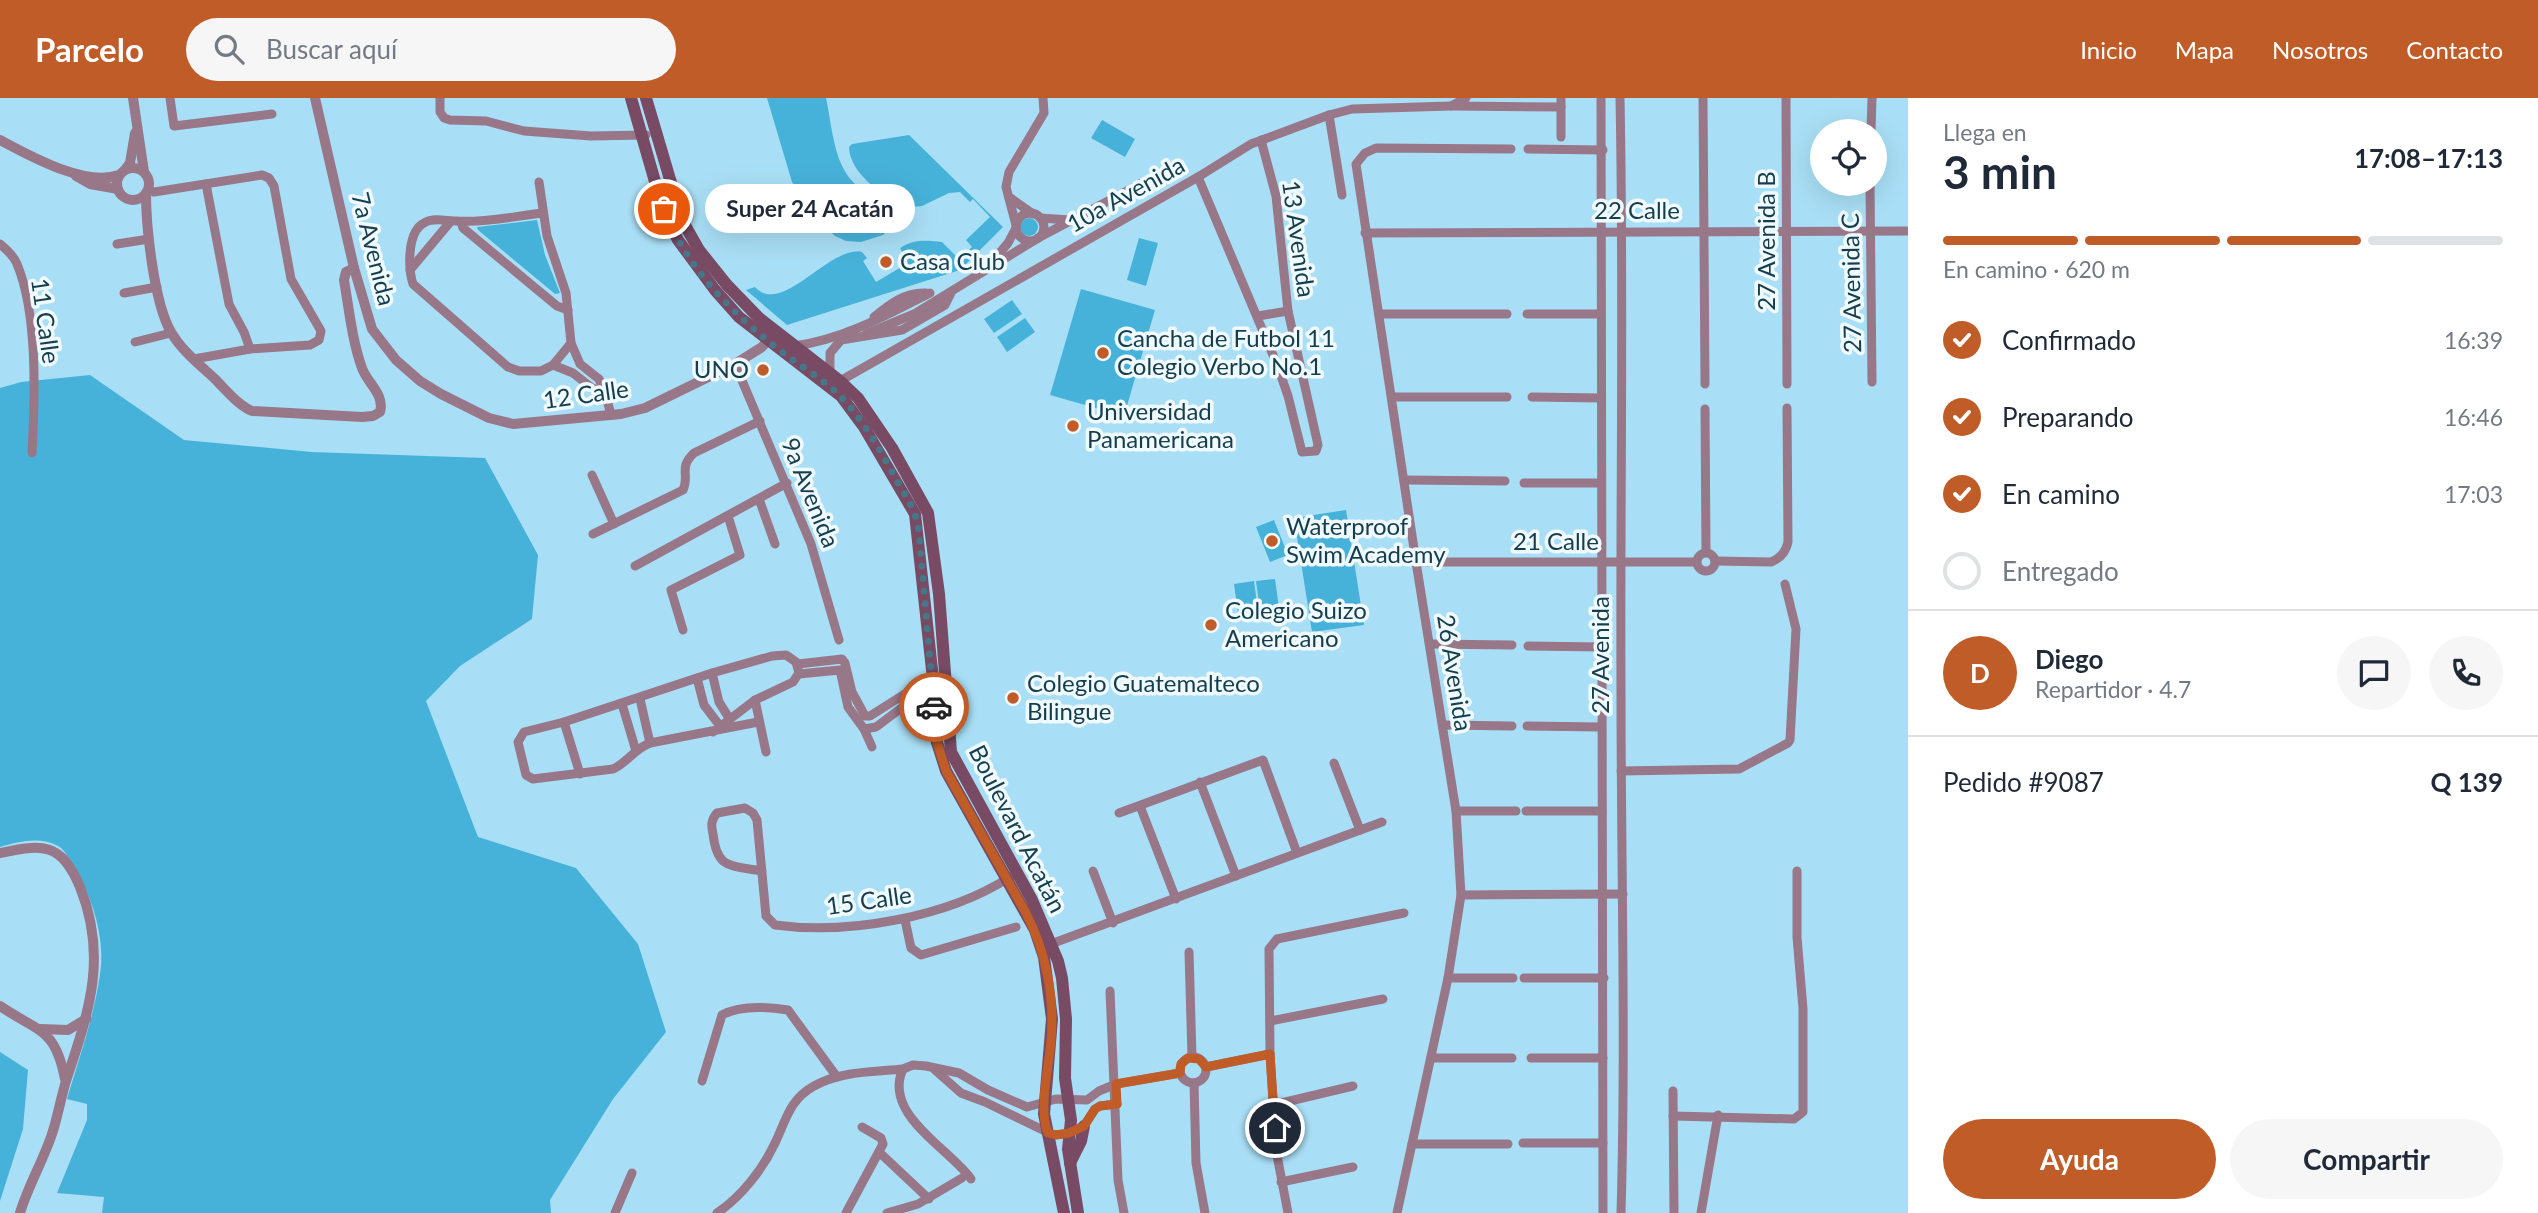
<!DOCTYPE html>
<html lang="es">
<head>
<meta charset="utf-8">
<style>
  body { margin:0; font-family:Lato,sans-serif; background:#f6f6f7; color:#1f2937; height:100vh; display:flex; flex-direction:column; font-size:26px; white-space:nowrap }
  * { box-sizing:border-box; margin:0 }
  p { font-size:23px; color:#747a83 }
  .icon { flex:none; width:38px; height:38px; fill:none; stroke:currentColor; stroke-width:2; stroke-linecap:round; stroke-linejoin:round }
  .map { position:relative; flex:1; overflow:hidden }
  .sheet { display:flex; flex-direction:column; background:#fff; width:630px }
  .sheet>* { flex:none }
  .tools { position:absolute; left:1810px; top:21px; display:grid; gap:14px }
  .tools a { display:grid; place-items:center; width:77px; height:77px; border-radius:50%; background:#fff; box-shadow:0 7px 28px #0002; font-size:35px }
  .pin { position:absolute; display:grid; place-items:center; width:60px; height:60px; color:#fff; margin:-30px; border:4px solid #fff; border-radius:50%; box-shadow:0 2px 7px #0007 }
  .courier { position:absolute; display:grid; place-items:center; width:70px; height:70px; margin:-35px; border:5px solid #c05c27; border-radius:50%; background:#fff; color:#222; box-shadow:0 2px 9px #0007 }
  .bubble { position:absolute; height:49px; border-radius:24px; background:#fff; box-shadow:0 7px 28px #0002; font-size:23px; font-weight:700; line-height:49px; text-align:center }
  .summary em { font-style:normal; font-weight:700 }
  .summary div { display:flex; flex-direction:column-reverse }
  .summary { display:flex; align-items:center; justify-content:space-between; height:119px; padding:0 35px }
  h1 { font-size:46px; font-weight:700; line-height:52px }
  .bar { display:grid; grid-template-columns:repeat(4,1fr); gap:10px 7px; align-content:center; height:84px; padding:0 35px }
  .bar i { height:9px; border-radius:5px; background:#e0e1e3 }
  .bar .selected { background:#c05c27 }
  .bar p { grid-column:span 4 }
  .line { display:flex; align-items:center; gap:18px; padding:0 35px; border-top:2px solid #e0e1e3 }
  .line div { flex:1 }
  .round { display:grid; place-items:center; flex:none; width:74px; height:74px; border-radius:37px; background:#f6f6f7 }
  ol { padding:0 35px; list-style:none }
  li { display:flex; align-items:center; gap:21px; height:77px }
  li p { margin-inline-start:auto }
  li .icon { padding:7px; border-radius:50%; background:#c05c27; color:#fff; stroke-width:4 }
  li:last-child { color:#747a83 }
  li i { width:38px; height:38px; border:4px solid #e0e1e3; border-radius:50% }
  .button { display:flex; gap:14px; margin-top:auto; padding:14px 35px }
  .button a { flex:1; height:80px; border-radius:42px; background:#c05c27; color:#fff; font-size:28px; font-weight:700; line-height:80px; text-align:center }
  .button a+a { background:#f6f6f7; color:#1f2937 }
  header { display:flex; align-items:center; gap:42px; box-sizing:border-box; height:98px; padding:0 35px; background:#c05c27; color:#fff }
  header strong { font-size:33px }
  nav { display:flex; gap:38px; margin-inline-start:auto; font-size:24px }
  .search { width:490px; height:63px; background:#f6f6f7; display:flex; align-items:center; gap:18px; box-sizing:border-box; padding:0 24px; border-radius:38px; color:#747a83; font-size:26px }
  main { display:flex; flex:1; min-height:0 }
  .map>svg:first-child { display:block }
</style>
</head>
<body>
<header>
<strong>Parcelo</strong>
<div class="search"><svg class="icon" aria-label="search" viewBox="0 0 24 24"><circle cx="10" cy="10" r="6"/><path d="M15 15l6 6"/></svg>Buscar aquí</div>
<nav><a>Inicio</a><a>Mapa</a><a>Nosotros</a><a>Contacto</a></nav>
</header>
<main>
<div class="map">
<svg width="1908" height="1115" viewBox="0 0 1908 1115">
  <rect width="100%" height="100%" fill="#a9dff6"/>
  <g fill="#47b2d9">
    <path d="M767,0H826C832,27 833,63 853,84C864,95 894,112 893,127L883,137L861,144L846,143L835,138L819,123L792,84Z"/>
    <polygon points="1102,22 1135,41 1125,59 1091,40"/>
    <path d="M909,37L1003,129L960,172L787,227L746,192L755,189C782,219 829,147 862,154L867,160L863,163L876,184L908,165L900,150C913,141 927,142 942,144L959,161L972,149L966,142L990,119L973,101L970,104L960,94L949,95L922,108L900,110C881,94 850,76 849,49L852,46Z"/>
    <circle cx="1029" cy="129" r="9"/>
    <polygon points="537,122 545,157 560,195 555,196 478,132 477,129"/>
    <polygon points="1139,140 1158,145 1146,188 1127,182"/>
    <polygon points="1081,191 1155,212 1124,318 1050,297"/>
    <polygon points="1012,202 1022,216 994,235 984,221"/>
    <polygon points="1025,220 1035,234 1007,254 997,239"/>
    <path d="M90,277L184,342L312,354L485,360L538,457L532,521L460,568L426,603L478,739L576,770L638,846L666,934L613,1001L550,1102L551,1115H102L104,1099L57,1095L87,1022V1006L67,1001C79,960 94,919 100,876C106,839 91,795 71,764C67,758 64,751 58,748C40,738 18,744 0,749V290L21,284Z"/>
    <polygon points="1346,412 1364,527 1312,534 1294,420"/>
    <polygon points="1274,422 1288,457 1270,464 1256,429"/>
    <polygon points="1275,481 1280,517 1261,520 1256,483"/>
    <polygon points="1254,483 1259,520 1239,523 1234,486"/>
    <polygon points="0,954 28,972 23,1031 0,1103"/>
  </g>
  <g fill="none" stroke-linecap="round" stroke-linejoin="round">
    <g stroke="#987789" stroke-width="9">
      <polyline points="170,0 174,28 272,16"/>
      <polyline points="440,0 440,14 444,20 450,22 486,23 524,33 591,38 646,37"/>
      <polyline points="1466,0 1451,8 1561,9"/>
      <polyline points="1561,0 1561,39"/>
      <polyline points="1601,0 1603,1115"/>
      <path d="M1620,0C1624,198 1620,396 1621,594C1621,768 1626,941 1621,1115"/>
      <polyline points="1703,0 1705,286"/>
      <polyline points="1786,0 1787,286"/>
      <polyline points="1329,17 1342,97"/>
      <polyline points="1871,33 1872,0"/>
      <polyline points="1528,51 1603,52"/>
      <polyline points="1198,79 1278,269 1288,298 1302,354 1316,353 1318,347 1288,213 1276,98 1261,42"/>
      <polyline points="539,84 547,138 566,195 571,245 580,266 599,281 605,294 611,317"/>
      <polyline points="206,86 229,206 244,234 250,251"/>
      <polyline points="1870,86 1872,284"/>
      <polyline points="154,94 262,77 269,80 274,88 291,181 321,233 319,242 310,247 250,251 194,261"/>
      <polyline points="1009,99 1033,116"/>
      <path d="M543,115C515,118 484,125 456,123C446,123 433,119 424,125C407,134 408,170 413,186L508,269L519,273H541L553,267L571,245"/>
      <circle cx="1030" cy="129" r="14"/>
      <polyline points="1040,120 1070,122"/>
      <polyline points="461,124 463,130 557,208 568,212"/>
      <polyline points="1016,127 1006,89 1009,74 1044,15 1043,0"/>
      <polyline points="1365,135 1908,133"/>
      <polyline points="1038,140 1163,74"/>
      <path d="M0,146C6,151 14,158 17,166C38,216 35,301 32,355"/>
      <polyline points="117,146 149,141"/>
      <polyline points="993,163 1008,145 1016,130"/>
      <polyline points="410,172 451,123"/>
      <polyline points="124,195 157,189"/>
      <polyline points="1379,216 1507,216"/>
      <polyline points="1527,216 1601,216"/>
      <polyline points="1258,218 1288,213"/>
      <path d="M874,219C890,206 905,194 926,195"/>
      <polyline points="866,236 914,216 1035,142"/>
      <polyline points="135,244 171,235"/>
      <path d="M794,248C842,242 887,217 930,195"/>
      <polyline points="735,266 811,446 839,542"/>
      <polyline points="553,267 573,275 592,290 605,294"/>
      <polyline points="830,275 830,255 841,242 902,232 945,207 951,195"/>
      <polyline points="840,283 1198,79 1251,46 1329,17 1352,11 1451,8"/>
      <polyline points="1392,299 1507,299"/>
      <polyline points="1532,299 1601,300"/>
      <polyline points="1705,311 1706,454"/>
      <polyline points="592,377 614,426"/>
      <polyline points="1404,382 1505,383"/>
      <polyline points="1524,385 1601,385"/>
      <polyline points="759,401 775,446"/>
      <path d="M593,436L683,392C690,377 678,370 694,355L760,323"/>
      <circle cx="1706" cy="464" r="9"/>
      <path d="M1715,463L1771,464C1781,460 1786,454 1788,444L1787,310"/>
      <polyline points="1416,464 1696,464"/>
      <polyline points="635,468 787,385"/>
      <polyline points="683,532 671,492 740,457 728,418"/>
      <polyline points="1430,546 1512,547"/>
      <polyline points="1528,548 1602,549"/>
      <polyline points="798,566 842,561 845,565 852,594 865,618 870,618 919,587 926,586 936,581"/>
      <polyline points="712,575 719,604 729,620"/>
      <polyline points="799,576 840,572 848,609 864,631 872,649"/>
      <polyline points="697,580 704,607 720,628"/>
      <polyline points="640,601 650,645"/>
      <polyline points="755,602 766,654"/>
      <polyline points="622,606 636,653"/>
      <polyline points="564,624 580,676"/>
      <polyline points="1443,627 1512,628"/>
      <polyline points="1527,628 1601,629"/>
      <polyline points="864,631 876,629 924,593 926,586"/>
      <path d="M713,634L755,602L793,584L799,575L796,564L786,557L772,558L712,575L564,624L524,634L518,644L526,677L533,681L613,671C627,665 634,651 650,645L758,624"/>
      <polyline points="1334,665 1360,732"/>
      <polyline points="1621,673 1739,671 1788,645 1790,642 1796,531 1785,486"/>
      <polyline points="1200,684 1236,778"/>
      <polyline points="1140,708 1176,801"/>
      <polyline points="1456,713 1516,713"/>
      <polyline points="1526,713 1602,713"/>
      <polyline points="1119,715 1263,662 1297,755"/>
      <path d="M762,773C731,767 717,772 713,736C711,727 711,722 717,715L745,710L753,715L757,722L766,818L775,827C849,837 948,819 1010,779"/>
      <polyline points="1093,773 1113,825"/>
      <polyline points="1461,797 1623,796"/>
      <polyline points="905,822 911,850 921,857 1016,829"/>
      <polyline points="1048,847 1382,724"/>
      <polyline points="1189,854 1192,959"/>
      <polyline points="1448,880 1513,880"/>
      <polyline points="1524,880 1604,880"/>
      <polyline points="1110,893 1118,1082 1124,1115"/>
      <polyline points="1270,923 1383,901"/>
      <circle cx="1193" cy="972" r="13"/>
      <polyline points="1431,960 1512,960"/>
      <polyline points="1531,960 1603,960"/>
      <polyline points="1206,969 1270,956"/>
      <path d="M903,971C882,1016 950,1051 971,1081"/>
      <polyline points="935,972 961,995 985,1004 1053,1037 1065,1036 1084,1028 1095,1011 1100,1008 1117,1006"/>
      <path d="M702,983L722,917C740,907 769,909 788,912L837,979"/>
      <polyline points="1194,985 1196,1065 1205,1115"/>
      <polyline points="1673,993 1674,1115"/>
      <polyline points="1273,1007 1353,988"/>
      <polyline points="1673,1018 1794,1021 1803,1014 1803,911 1797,839 1797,773"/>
      <polyline points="1523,1045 1603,1045"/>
      <polyline points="1412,1046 1508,1046"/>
      <polyline points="879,1054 929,1101"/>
      <polyline points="1281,1084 1353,1069"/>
      <polyline points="615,1115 632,1075"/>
      <path d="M717,1115C741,1099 763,1071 775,1045C786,1022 790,1001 814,988C840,973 874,974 903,971L913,967L926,968L959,975L988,992L1027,1009L1056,1001L1087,1002L1099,993L1116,986L1180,975"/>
      <polyline points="846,1115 883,1046 881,1040 862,1029"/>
      <polyline points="887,1115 918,1106 962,1080"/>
      <polyline points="1288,1115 1276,1052 1270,956 1269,851 1277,841 1404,815"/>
      <polyline points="1397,1115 1448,880 1461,797 1456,713 1416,464 1356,66 1365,55 1376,50 1511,51"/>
      <polyline points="1701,1115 1718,1017"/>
    </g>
    <g stroke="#987789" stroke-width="10">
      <polyline points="133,0 144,74"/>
      <polyline points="315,0 354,170 372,231 396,262 420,283 441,296 489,320 513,326 621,316 645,310 735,266 762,249 772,238"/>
      <path d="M0,42C30,58 85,89 119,77"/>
      <circle cx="133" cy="86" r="16"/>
      <polyline points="125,72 130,65 135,35"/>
      <polyline points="76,78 90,86 118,91"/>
      <path d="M146,95C146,129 154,205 171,234C181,252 200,267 215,281C226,292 238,307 252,313L362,319L373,318L380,314C385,296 367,285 362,270C352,242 349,211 344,182L346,174L354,170"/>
      <path d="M0,755C43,746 61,744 80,789C108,859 89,913 67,980C61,998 58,1018 52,1036C43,1063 28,1088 20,1115"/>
      <path d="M0,908C38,934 55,929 65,981"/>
      <polyline points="40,931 68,932 86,921"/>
    </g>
    <g stroke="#784a64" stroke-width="12">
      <polyline points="631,0 658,94 671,129 678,142 715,192 739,219 841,298 864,329 915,416 933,581 935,638 946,673 1035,832 1044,859 1052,921 1044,1016 1064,1115"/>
      <polyline points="646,0 682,122 699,152 727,187 759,220 840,283 858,300 892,350 928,415 939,496 951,654 1032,802 1058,863 1062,880 1066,921 1065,980 1071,1022 1068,1051 1078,1115"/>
      <polyline points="1070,1065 1081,1043 1084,1028"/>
    </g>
  </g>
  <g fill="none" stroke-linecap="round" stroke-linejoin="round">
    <path stroke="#487689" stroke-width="7" stroke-dasharray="0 12.6" d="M664,111C686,171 737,220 787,258C805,271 826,283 842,300C870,329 888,369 909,403L915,416L919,434L934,609"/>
    <path stroke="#c05c27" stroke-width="9" d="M934,609L935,638L946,673L1026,815C1046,854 1055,899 1051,943C1049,968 1038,1012 1048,1035L1056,1037L1069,1035L1084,1028L1095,1011L1100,1008L1117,1006L1116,986L1180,975L1181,966L1188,960L1199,961L1206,969L1270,956L1275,1030"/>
  </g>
  <g fill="#c05c27" stroke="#f0f9fc" stroke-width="2.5">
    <circle cx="886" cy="164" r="7"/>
    <circle cx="1103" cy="255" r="7"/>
    <circle cx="763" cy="272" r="7"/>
    <circle cx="1073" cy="328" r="7"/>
    <circle cx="1272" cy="443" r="7"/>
    <circle cx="1211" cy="527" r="7"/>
    <circle cx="1013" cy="600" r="7"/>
  </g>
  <g text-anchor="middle" stroke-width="7" stroke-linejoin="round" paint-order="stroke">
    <g font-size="24" fill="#143e4e" stroke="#f0f9fc">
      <text transform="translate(1126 97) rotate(-29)" y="8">10a Avenida</text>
      <text x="1637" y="121">22 Calle</text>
      <text transform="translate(1298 141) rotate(82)" y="8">13 Avenida</text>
      <text transform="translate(1767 143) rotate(-90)" y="8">27 Avenida B</text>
      <text transform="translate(373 151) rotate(76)" y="8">7a Avenida</text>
      <text transform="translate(1852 185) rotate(-91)" y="8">27 Avenida C</text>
      <text transform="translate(45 223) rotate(82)" y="8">11 Calle</text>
      <text transform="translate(586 297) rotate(-8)" y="8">12 Calle</text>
      <text transform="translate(810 395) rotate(68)" y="8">9a Avenida</text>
      <text x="1556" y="452">21 Calle</text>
      <text transform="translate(1601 557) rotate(-90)" y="8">27 Avenida</text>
      <text transform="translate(1454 575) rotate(81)" y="8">26 Avenida</text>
      <text transform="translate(1017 731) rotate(63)" y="8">Boulevard Acatán</text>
      <text transform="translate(869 803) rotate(-8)" y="8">15 Calle</text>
    </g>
    <g font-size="24" fill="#143e4e" stroke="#f0f9fc" text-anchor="start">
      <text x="900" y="172">Casa Club</text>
      <text x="1117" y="249">Cancha de Futbol 11<tspan x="1117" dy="28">Colegio Verbo No.1</tspan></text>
      <text x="749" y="280" text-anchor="end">UNO</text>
      <text x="1087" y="322">Universidad<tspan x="1087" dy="28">Panamericana</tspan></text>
      <text x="1286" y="437">Waterproof<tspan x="1286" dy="28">Swim Academy</tspan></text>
      <text x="1225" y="521">Colegio Suizo<tspan x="1225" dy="28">Americano</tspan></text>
      <text x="1027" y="594">Colegio Guatemalteco<tspan x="1027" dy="28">Bilingue</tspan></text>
    </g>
  </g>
</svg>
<div class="tools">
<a><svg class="icon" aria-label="locate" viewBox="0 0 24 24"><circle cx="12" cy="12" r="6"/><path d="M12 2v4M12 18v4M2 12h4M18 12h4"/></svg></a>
</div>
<div class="pin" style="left:664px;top:111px;background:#ea580c"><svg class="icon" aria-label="bag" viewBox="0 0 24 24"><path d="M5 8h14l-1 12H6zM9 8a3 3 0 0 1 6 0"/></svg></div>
<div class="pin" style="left:1275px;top:1030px;background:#1f2937"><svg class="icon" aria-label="home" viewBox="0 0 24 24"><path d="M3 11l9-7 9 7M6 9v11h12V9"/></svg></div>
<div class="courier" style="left:934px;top:609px"><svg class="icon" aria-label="car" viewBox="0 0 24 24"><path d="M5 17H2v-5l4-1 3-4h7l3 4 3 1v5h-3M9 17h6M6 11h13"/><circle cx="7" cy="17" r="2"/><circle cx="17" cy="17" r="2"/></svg></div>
<div class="bubble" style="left:705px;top:86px;width:210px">Super 24 Acatán</div>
</div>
<section class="sheet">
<div class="summary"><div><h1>3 min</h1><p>Llega en</p></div><em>17:08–17:13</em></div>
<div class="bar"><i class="selected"></i><i class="selected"></i><i class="selected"></i><i></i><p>En camino · 620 m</p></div>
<ol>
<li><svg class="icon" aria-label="check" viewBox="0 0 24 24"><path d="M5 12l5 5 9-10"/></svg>Confirmado<p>16:39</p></li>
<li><svg class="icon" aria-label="check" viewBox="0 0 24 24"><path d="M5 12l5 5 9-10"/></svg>Preparando<p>16:46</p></li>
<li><svg class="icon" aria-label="check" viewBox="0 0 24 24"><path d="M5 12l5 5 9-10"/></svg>En camino<p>17:03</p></li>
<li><i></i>Entregado</li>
</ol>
<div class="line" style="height:126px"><b class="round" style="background:#c05c27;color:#fff">D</b><div><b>Diego</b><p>Repartidor · 4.7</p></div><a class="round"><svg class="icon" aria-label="chat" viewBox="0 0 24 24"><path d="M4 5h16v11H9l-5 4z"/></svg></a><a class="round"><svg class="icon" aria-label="phone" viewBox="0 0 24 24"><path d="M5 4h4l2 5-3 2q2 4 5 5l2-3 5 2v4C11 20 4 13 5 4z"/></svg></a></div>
<div class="line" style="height:91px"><div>Pedido #9087</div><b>Q 139</b></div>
<div class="button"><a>Ayuda</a><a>Compartir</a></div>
</section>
</main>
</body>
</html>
